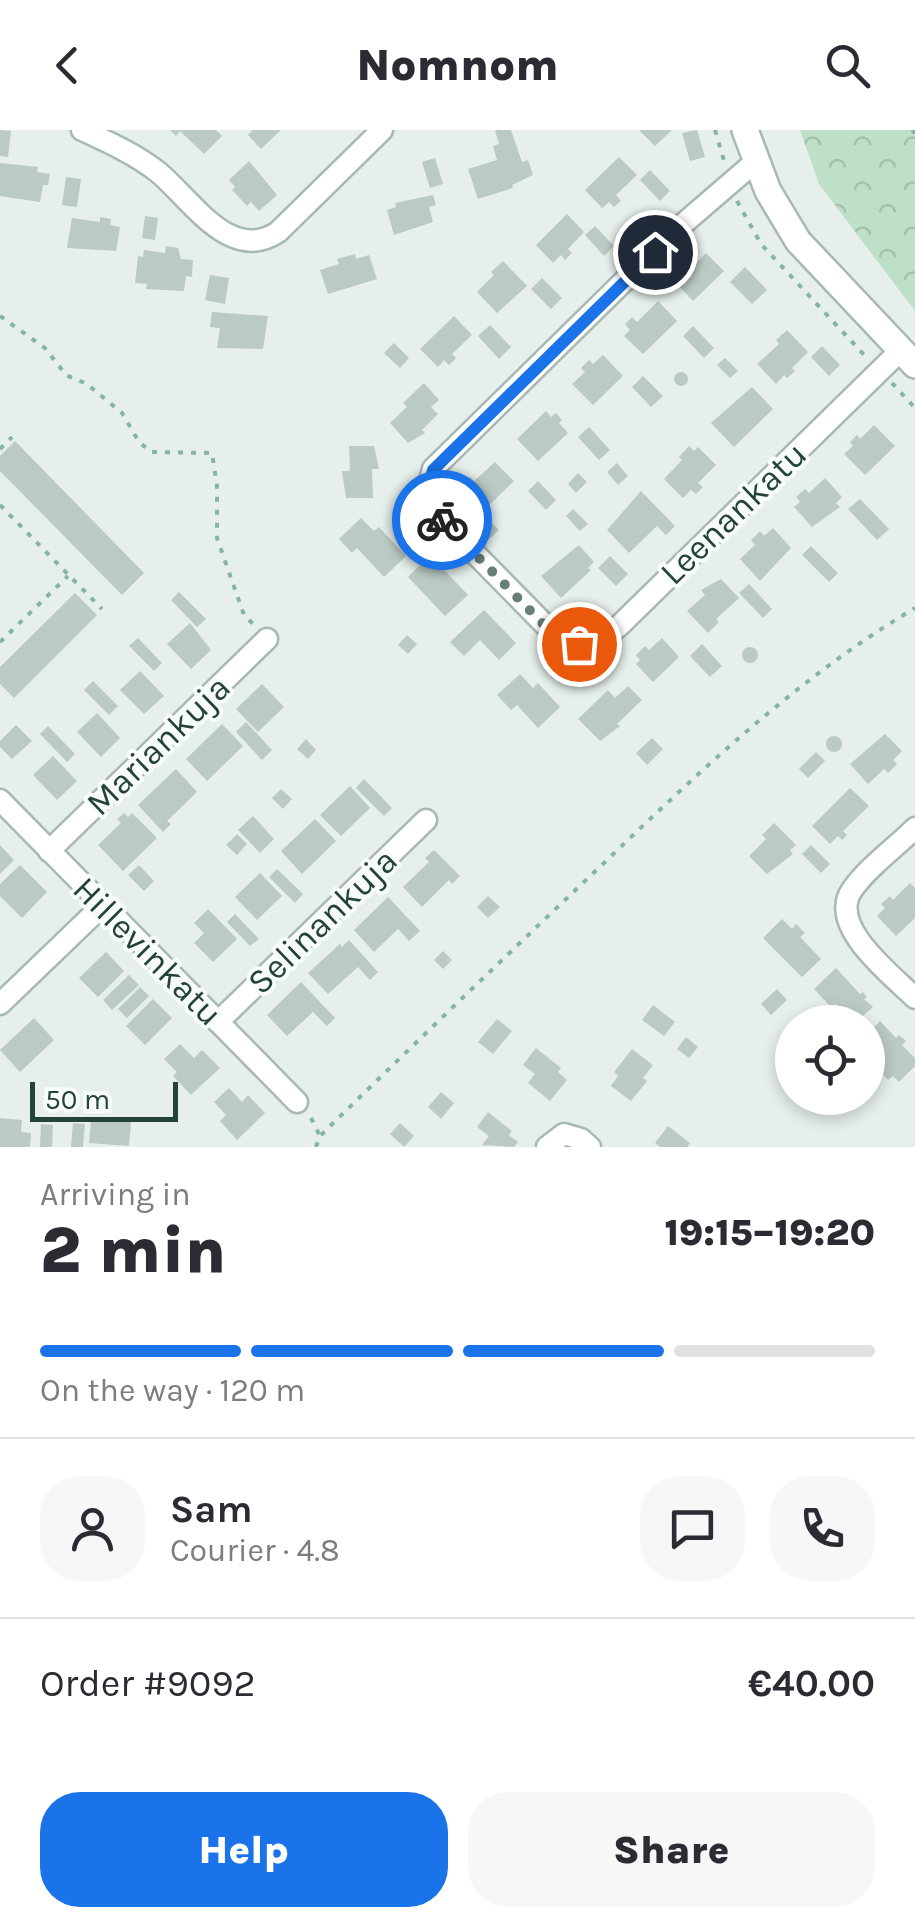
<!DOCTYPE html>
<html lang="en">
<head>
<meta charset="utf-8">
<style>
  body { margin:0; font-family:Karla,sans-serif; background:#f7f7f7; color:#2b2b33; height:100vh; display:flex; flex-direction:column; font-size:38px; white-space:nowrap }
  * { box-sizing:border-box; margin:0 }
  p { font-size:32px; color:#7c7c81 }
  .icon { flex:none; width:55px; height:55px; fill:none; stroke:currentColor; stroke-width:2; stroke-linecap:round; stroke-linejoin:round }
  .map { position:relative; height:1017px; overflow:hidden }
  .details { display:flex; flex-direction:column; background:#fff; flex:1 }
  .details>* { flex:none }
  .controls { position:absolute; left:775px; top:875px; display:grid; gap:20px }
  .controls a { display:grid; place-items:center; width:110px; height:110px; border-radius:50%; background:#fff; box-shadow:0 5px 15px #0003; font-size:50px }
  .scale { position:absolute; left:30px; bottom:25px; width:148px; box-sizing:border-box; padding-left:10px; border:5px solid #24423a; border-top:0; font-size:28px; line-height:35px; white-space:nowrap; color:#24423a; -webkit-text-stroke:8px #f7fbf9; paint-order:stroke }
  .pin { position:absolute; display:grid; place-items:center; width:85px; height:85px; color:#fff; margin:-42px; border:5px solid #fff; border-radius:50%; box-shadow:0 2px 10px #0007 }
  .courier { position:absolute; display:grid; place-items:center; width:100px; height:100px; margin:-50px; border:8px solid #1a73e8; border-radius:50%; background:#fff; color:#222; box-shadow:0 2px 12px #0007 }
  .overview em { font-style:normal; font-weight:800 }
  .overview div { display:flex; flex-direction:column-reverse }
  .overview { display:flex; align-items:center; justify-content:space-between; height:170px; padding:0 40px }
  h1 { font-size:65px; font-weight:800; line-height:75px }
  .bar { display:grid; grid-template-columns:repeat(4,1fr); gap:15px 10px; align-content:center; height:120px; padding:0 40px }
  .bar i { height:12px; border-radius:8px; background:#e1e1e2 }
  .bar .active { background:#1a73e8 }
  .bar p { grid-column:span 4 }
  .line { display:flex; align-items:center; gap:25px; padding:0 40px; border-top:2px solid #e1e1e2 }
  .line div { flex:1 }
  .round { display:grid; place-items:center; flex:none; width:105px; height:105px; border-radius:40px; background:#f7f7f7 }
  .primary-button { display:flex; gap:20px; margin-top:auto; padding:20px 40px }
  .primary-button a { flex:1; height:115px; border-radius:40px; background:#1a73e8; color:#fff; font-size:40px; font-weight:800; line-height:115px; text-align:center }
  .primary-button a+a { background:#f7f7f7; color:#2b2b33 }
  header { display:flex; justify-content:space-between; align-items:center; height:130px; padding:0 40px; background:#fff; font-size:45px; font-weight:800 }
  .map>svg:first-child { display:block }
</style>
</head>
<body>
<header><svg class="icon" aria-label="back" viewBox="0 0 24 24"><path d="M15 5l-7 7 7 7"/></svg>Nomnom<svg class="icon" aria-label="search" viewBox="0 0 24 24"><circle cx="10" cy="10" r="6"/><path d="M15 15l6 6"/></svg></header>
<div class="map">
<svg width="915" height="1017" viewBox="0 0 915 1017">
  <defs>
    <pattern id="forest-crowns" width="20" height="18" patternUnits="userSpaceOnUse" patternTransform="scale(2.5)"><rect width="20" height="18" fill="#bfe0c8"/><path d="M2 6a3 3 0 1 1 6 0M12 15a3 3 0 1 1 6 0" fill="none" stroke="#a4c1ad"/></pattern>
  </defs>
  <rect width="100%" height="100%" fill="#e6efeb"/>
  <polygon fill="url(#forest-crowns)" points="800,0 915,0 915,181 819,54"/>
  <g fill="#bbcac4">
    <polygon points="0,0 11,1 8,27 0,26"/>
    <polygon points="170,0 216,0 222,6 204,24 180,1 176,6"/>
    <polygon points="253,0 281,0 261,19 248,5"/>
    <polygon points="495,0 511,0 522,32 528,30 533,45 512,55 513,58 478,69 468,39 497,30 493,16 499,14"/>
    <polygon points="639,0 672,0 655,16"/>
    <polygon points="697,0 705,27 690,31 682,3"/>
    <polygon points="619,27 637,45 616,65 621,71 614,77 609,72 602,78 585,60"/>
    <polygon points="435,28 443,54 430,58 422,32"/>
    <polygon points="249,31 277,65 259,81 251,72 247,76 232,60 235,57 229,50"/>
    <polygon points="0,33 38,37 37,42 50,44 48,55 43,55 40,72 0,66"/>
    <polygon points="650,40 670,61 660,71 640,50"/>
    <polygon points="66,47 81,49 77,77 62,75"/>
    <polygon points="433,65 436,75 429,77 433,92 394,105 387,80 396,77 395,73"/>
    <polygon points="567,84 584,102 568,119 572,123 565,130 561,125 553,133 536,115"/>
    <polygon points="145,86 158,88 155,110 142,108"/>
    <polygon points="100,87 111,89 110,95 120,97 116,121 67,118 72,88 100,92"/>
    <polygon points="595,96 614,116 604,126 585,105"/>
    <polygon points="166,116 178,118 181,129 193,130 192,147 186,146 184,161 146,159 147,154 135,153 138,126 143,127 144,120 165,123"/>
    <polygon points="706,123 724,141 693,171 676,153 683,145 679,141 686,135 690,139"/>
    <polygon points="355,124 356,129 369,125 377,149 328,164 320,140 339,134 337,129"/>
    <polygon points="503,131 527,156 497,183 477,162 494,145 491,142"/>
    <polygon points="745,137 767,160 752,174 730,152"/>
    <polygon points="210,145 229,148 225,174 205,170"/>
    <polygon points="542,148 562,168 551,179 531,159"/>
    <polygon points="658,171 677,191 643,224 624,206 630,200 625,194 632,187 637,192"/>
    <polygon points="212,182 268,186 263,219 217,218 220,198 210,197"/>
    <polygon points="454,186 472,205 452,224 456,228 449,235 444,230 438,237 420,219"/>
    <polygon points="490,195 511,217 499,229 478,206"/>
    <polygon points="693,196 714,218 704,228 683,206"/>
    <polygon points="787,200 808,222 792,238 795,241 787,248 784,245 776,254 757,234 779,214 776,210"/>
    <polygon points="394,213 409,228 400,238 384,223"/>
    <polygon points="822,216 840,235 829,246 811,227"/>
    <polygon points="603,225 623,246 593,275 572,254 585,242 581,238 589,230 593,234"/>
    <polygon points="725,228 738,241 730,248 717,235"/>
    <circle cx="681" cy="249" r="7"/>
    <polygon points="643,246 663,266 651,277 632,257"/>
    <polygon points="424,253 439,270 431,277 438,284 422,300 425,303 408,313 390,293 407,277 403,273"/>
    <polygon points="752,257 773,279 734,317 711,293"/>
    <polygon points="546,281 551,287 556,283 562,290 559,293 568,303 538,331 517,309"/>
    <polygon points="874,295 895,316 865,345 844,324 853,316 850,312 857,305 860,309"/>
    <polygon points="589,297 610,320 599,330 578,307"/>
    <polygon points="15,311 144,443 122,465 0,341 0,326"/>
    <polygon points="349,316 374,316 379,339 372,339 373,368 346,368 342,341 350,341"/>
    <polygon points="689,316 694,321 698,317 716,335 698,353 703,357 696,364 691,360 683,368 664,349 682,330 679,327"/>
    <polygon points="495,332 514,351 480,384 462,365 467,359 463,354 470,347 474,351"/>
    <polygon points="617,333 628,346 618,355 607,342"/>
    <polygon points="578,343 587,352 576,363 568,354"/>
    <polygon points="825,348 842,367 836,373 840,377 812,397 794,377 800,372 796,367 805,359 809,363"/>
    <polygon points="538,351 556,370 546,380 528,361"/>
    <polygon points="641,361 675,396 666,405 657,396 629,423 607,400"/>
    <polygon points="860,369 889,399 877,410 848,379"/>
    <polygon points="573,379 588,394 580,401 566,386"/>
    <polygon points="486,387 499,400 487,411 475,399"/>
    <polygon points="361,388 374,401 379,397 406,426 384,447 357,418 352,423 339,409"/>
    <polygon points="773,398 791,418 760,451 740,429 755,415 751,410 760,401 764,406"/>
    <polygon points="579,415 594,432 588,438 591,440 561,468 541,446"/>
    <polygon points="811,416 838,443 829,452 802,425"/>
    <polygon points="430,425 468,465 445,486 408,447"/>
    <polygon points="610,426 628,444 616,456 598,438"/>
    <polygon points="721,449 739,468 716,489 719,492 708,503 687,481 705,465 701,460"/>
    <polygon points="749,454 772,479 763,488 739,463"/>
    <polygon points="179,462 206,489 197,497 171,470"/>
    <polygon points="75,463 97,485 14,568 0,554 0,537"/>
    <polygon points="484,480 516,513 499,530 480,510 464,526 450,512"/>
    <polygon points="190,493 211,520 191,539 167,514"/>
    <polygon points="407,505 417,514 408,524 398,515"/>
    <polygon points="138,508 162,533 154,541 129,516"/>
    <polygon points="662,508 679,527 653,552 636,534 640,530 636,525 645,516 649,520"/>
    <polygon points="702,514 722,536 710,547 690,526"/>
    <circle cx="750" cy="525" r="8"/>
    <polygon points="140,541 164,566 144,584 120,560"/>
    <polygon points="520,544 533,558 538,553 560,577 538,598 517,575 511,580 497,565"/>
    <polygon points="93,551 118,576 109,585 84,560"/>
    <polygon points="262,554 284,577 258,602 236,579"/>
    <polygon points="628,556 642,570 617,594 620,596 600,611 578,589 608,560 615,568"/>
    <polygon points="97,583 120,608 101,627 77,602"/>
    <polygon points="246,592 272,620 262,630 236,602"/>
    <polygon points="222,594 243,616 207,651 186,629"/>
    <polygon points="16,595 32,611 12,629 0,617 0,611"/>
    <polygon points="48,596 75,624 67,632 40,604"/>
    <polygon points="885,604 902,621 893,630 897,634 888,643 884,639 868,654 850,634"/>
    <circle cx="834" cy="614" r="8"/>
    <polygon points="652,608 663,619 647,635 636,623"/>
    <polygon points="306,609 316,620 308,629 297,619"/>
    <polygon points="816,622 825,631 808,648 799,639"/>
    <polygon points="53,626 77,651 57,670 33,645"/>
    <polygon points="176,639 197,662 167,691 171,694 163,702 138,675"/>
    <polygon points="364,649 392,678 384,686 356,658"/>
    <polygon points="350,656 370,678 341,706 320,685"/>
    <polygon points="850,658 869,676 843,701 847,705 842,710 838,706 830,714 812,696"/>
    <polygon points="281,659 292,669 283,679 272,668"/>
    <polygon points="124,683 128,687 132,683 157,708 123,741 98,715 121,693 117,689"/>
    <polygon points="253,686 274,709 260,723 238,700"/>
    <polygon points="315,689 336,711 302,744 281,721"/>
    <polygon points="774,693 796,715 790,720 793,724 767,744 749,726 766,709 762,705"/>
    <polygon points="237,704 247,714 237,725 226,715"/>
    <polygon points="0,715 14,730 0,744"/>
    <polygon points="811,715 830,734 821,743 802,724"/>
    <polygon points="434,720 460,746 452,754 449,750 422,777 403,757 429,732 425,728"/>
    <polygon points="20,735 47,762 22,788 0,766 0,754"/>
    <polygon points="139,735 154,751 144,761 128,745"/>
    <polygon points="277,739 303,764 295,773 269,747"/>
    <polygon points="260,743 282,766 257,790 235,767"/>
    <polygon points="910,753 915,758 915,788 896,806 877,786 885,778 881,774 890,766 893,770"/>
    <polygon points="488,766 500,777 488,788 477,777"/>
    <polygon points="388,767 420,801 409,811 398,799 374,822 354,800"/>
    <polygon points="208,779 237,809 213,832 194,813 204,803 194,793"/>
    <polygon points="235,784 259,809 250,816 227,792"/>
    <polygon points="782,789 792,799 796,794 805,803 800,807 821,829 802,847 763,808"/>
    <polygon points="349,810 378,842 370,850 358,837 328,864 308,843 340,814 342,817"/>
    <polygon points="443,821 452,830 443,839 434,830"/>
    <polygon points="106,822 124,841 98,867 79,848"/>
    <polygon points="836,838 860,864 863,862 867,867 864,869 873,877 856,892 853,892 835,874 831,877 814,859"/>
    <polygon points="129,845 139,855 112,880 103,870"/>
    <polygon points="301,852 335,888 327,896 313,882 287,906 267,885"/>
    <polygon points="140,857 149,866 127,888 118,879"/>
    <polygon points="777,859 787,870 771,885 761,874"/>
    <polygon points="153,869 172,888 145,915 126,896"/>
    <polygon points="653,875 675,892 664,906 642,890"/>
    <polygon points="34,888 54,910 20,942 0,920"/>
    <polygon points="497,889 512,901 493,924 478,912"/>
    <polygon points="880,891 896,908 899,905 906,911 902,915 915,928 915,936 899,952 893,946 888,950 875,936 880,932 868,919 868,904"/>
    <polygon points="686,907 698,917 689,928 677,919"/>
    <polygon points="180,914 194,928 202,920 220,938 191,965 173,946 177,942 164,929"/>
    <polygon points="536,918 561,938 558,942 567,950 550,971 528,953 535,944 523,935"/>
    <polygon points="632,919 653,935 643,948 647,951 631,971 611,956 618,946 614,942"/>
    <polygon points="229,958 242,972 248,965 265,983 237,1010 220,991 226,985 214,972"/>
    <polygon points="441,962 454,973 441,989 428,977"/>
    <polygon points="488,982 512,1001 509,1005 518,1012 514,1017 482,1015 489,1006 477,997"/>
    <polygon points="0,988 22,990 21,1002 31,1003 30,1017 0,1017"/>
    <polygon points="91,989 131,992 129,1016 89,1013"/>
    <polygon points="73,993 85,994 83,1017 71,1017"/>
    <polygon points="400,993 414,1006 404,1017 390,1004"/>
    <polygon points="41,994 53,995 52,1017 40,1017"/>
    <polygon points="668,996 690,1013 687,1017 660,1017 655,1013"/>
  </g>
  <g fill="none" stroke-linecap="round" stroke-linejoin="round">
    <defs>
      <g id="minor">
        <path d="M82,0C108,12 135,24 158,42C191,69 230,134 278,102L382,0"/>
        <path d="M755,32L676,100L433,339L428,358L441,389L557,507C579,521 601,511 619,496L901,220"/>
        <polyline points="0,670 297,972"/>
        <path d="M915,698C895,718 868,737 852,760C827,796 892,845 915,868"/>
        <polyline points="49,721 267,509"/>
        <polyline points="0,874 103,775"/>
        <polyline points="218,892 426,690"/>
        <polyline points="547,1017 564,1004 581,1009 590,1017"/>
      </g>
      <polyline id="tertiary" points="745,0 768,61 798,111 915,235"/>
    </defs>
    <use href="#minor" stroke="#a8b8b2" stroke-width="25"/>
    <use href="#tertiary" stroke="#a8b8b2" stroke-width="30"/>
    <g stroke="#86b3a5" stroke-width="4" stroke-dasharray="5 8" stroke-linecap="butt">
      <polyline points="715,0 725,34"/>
      <polyline points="912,0 915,3"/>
      <polyline points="737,71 761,114 867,228"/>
      <polyline points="0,186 45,218 66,245 87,254 122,283 139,312 151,322 212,323 217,356 217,408 244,485 254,495"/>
      <polyline points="892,253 915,278"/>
      <polyline points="0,319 12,307"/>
      <polyline points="0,375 102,479"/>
      <polyline points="0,512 68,446"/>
      <polyline points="311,988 320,1006"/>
      <path d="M316,1017L320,1006C414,914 509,823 605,732C702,639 799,547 915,478"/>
    </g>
    <use href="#minor" stroke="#fff" stroke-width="20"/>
    <use href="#tertiary" stroke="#fff" stroke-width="25"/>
  </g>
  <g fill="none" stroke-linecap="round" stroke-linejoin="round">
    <polyline stroke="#687f78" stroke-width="10" stroke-dasharray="0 18" points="442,390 549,500 565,512 579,514"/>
    <polyline stroke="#1a73e8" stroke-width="12" points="442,390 428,358 433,340 655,122"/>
  </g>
  <g text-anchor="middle" stroke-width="8" stroke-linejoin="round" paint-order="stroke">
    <g font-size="35" fill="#24423a" stroke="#f7fbf9">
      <text transform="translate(733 383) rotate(-44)" y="12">Leenankatu</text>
      <text transform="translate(158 615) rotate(-44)" y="12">Mariankuja</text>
      <text transform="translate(322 791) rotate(-44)" y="12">Selinankuja</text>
      <text transform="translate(148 821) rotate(45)" y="12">Hillevinkatu</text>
    </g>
  </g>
</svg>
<div class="controls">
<a><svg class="icon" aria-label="locate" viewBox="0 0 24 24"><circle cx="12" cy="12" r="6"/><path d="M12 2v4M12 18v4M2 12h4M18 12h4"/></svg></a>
</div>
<div class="scale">50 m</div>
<div class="pin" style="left:579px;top:514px;background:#ea580c"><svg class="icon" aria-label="bag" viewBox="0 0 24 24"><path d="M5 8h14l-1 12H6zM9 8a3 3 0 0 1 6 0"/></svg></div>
<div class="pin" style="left:655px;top:122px;background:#1f2937"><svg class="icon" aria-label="home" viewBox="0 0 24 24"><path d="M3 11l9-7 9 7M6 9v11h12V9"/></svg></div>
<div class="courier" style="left:442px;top:390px"><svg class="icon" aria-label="bike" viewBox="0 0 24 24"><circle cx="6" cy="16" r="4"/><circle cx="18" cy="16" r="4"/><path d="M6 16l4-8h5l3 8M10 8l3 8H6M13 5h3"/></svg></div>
</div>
<section class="details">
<div class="overview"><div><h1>2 min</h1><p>Arriving in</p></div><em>19:15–19:20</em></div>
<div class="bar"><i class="active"></i><i class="active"></i><i class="active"></i><i></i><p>On the way · 120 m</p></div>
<div class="line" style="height:180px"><a class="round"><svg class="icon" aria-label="person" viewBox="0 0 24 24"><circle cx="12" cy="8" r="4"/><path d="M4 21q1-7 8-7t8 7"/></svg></a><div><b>Sam</b><p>Courier · 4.8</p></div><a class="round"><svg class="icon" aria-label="chat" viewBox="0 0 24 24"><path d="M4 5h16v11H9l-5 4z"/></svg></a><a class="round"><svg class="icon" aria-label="phone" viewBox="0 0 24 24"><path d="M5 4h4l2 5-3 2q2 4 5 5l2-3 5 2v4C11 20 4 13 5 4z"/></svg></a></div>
<div class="line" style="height:130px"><div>Order #9092</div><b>€40.00</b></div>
<div class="primary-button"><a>Help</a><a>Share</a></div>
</section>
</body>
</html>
